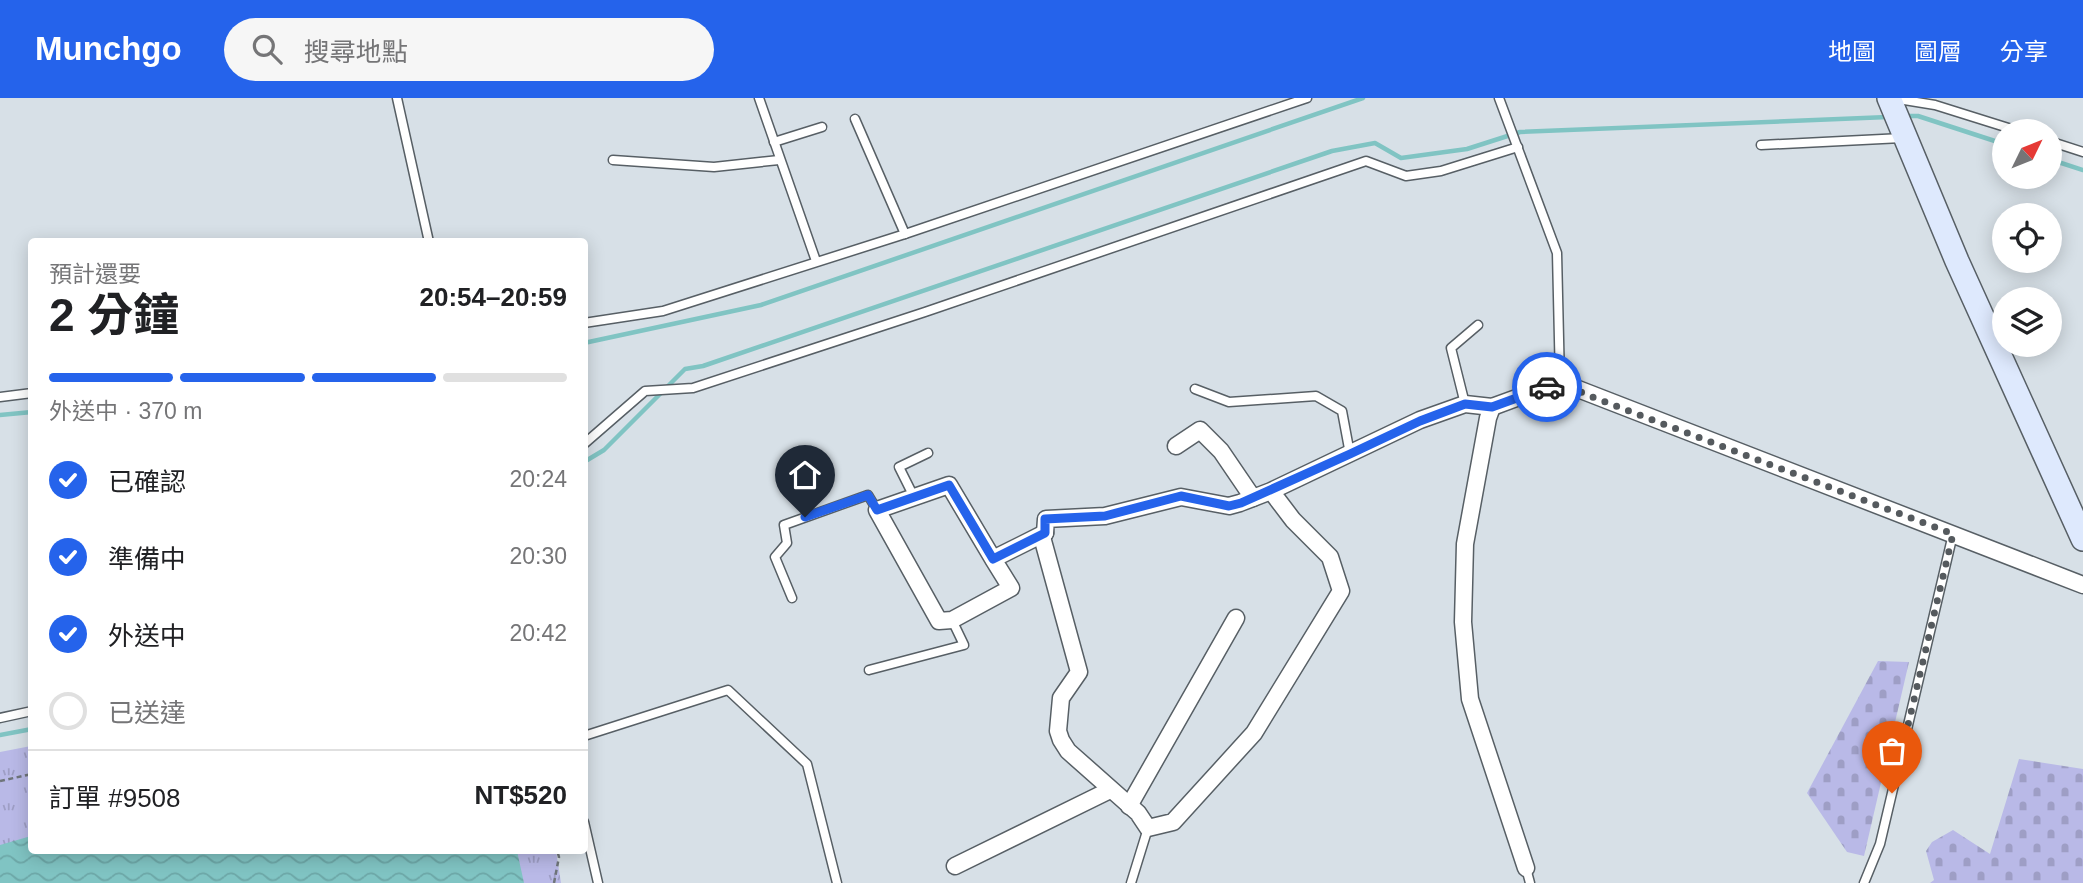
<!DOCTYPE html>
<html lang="zh-TW">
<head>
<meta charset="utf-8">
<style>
  body { margin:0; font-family:Helvetica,"Noto Sans TC",sans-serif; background:#f6f6f6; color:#202124; height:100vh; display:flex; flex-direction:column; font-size:26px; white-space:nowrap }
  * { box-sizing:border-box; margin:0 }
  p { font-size:23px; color:#757577 }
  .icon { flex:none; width:38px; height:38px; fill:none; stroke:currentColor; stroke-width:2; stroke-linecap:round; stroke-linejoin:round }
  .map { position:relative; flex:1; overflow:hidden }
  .side { position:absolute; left:28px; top:140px; width:560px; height:616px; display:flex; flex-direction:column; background:#fff; border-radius:7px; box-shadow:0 4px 18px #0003 }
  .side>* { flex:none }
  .needle { width:46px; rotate:47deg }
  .tools { position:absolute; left:1992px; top:21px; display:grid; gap:14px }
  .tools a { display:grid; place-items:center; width:70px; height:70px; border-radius:50%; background:#fff; box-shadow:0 4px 18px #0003; font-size:35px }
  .pin { position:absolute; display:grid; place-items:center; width:60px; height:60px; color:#fff; margin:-72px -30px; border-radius:50% 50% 50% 0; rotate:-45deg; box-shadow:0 0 7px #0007 }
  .pin .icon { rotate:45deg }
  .courier { position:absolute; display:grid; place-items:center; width:70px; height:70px; margin:-35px; border:5px solid #2563eb; border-radius:50%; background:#fff; color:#222; box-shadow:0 2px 9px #0007 }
  .overview em { font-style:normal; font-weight:700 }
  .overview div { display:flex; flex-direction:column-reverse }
  .overview { display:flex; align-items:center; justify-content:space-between; height:119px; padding:0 21px }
  h1 { font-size:46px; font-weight:700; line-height:52px }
  .bar { display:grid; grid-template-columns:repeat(4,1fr); gap:10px 7px; align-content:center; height:84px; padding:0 21px }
  .bar i { height:9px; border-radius:5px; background:#e0e0e0 }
  .bar .active { background:#2563eb }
  .bar p { grid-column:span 4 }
  .line { display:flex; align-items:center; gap:18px; padding:0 21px; border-top:2px solid #e0e0e0 }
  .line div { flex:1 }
  ol { padding:0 21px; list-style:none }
  li { display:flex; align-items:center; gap:21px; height:77px }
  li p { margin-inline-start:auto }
  li .icon { padding:7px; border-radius:50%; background:#2563eb; color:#fff; stroke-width:4 }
  li:last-child { color:#757577 }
  li i { width:38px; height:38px; border:4px solid #e0e0e0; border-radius:50% }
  header { display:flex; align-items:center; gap:42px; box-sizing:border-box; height:98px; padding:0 35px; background:#2563eb; color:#fff }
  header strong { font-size:33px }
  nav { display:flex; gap:38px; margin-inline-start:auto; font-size:24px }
  .search { width:490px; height:63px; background:#f6f6f6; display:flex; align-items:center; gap:18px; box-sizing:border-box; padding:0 24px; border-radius:38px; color:#757577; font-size:26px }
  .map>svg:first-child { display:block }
</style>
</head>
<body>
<header>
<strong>Munchgo</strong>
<div class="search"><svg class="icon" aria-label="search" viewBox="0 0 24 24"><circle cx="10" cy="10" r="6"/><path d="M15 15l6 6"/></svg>搜尋地點</div>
<nav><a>地圖</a><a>圖層</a><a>分享</a></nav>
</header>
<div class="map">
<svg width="2083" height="785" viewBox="0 0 2083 785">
  <defs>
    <pattern id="grass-tufts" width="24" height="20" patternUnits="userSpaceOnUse" patternTransform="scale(1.75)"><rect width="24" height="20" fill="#b9b9e7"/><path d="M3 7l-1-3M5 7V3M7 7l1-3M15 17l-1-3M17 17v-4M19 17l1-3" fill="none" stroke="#9e9ec5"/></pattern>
    <pattern id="cemetery-stones" width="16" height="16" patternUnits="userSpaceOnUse" patternTransform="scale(1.75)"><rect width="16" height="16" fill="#b9b9e7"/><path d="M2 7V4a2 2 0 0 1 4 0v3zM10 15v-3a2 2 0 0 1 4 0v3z" fill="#9e9ec5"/></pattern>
    <pattern id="water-waves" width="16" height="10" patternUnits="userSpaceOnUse" patternTransform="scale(1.75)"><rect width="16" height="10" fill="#80c4c3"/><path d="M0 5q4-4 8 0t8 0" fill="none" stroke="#6da7a7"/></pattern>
  </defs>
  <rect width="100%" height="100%" fill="#d7e0e7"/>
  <polygon fill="url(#grass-tufts)" points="31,648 32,752 556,753 561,785 0,785 0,654"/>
  <g fill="url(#cemetery-stones)">
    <polygon points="1878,563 1909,564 1864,758 1847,754 1807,695"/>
    <polygon points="2019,661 2083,671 2083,785 1930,785 1934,782 1926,753 1932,744 1953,732 1990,756"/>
  </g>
  <polygon fill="url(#water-waves)" points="31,738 32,752 517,753 524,785 0,785 0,747"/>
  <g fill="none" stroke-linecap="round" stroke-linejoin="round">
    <g stroke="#80c4c3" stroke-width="4.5">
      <polyline points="1904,18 1918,18 2004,46"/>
      <polyline points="2049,61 2083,72"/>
      <polyline points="584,245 761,207 1363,0"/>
      <polyline points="0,317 32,314"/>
      <polyline points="584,364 604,352 685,271 703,268 1332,53 1375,45 1401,60 1467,51 1520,34 1888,19"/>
      <polyline points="0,637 32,631"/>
    </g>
    <defs>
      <g id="lane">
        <polyline points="397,0 429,144"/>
        <polyline points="759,0 816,163"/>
        <polyline points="1499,0 1557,155 1560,284"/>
        <polyline points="1892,0 1935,7 2018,33"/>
        <polyline points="855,21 905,136"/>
        <polyline points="2049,43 2083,54"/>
        <polyline points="774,44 822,29"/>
        <polyline points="1761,47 1902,40"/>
        <polyline points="613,62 714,69 779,62"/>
        <polyline points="584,225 663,213 905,136 1307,0"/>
        <polyline points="1195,291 1229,304 1316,298 1342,313 1350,356"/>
        <polyline points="0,299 32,295"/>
        <polyline points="1465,306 1451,250 1478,227"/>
        <polyline points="584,346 645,293 693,290 925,214 1366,63 1406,78 1441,73 1518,49"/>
        <polyline points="914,399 899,369 928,355"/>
        <polyline points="792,500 775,459 787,445 784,427 868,397 877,412"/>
        <polyline points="869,572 964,547 952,522"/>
        <polyline points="0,620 32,613"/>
        <polyline points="584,638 728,592 807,666 837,785"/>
        <polyline points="584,724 598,785"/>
        <polyline points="1526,770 1530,785"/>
        <polyline points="1131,785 1148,730"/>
        <polyline points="1864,785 1880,746 1953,436"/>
      </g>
      <g id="street">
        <polyline points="1492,309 1488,320 1465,446 1463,524 1470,601 1526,770"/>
        <polyline points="1176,348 1200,332 1221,353 1253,400"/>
        <polyline points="1271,393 1240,405 1229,408 1181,399 1105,418 1046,421 1045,435 1042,439 1079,574 1061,600 1058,633 1061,642 1068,653 1138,715 1148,730 1173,724 1254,635 1341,493 1330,459 1293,422 1271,393 1420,322 1465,306 1492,309 1560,284 2083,487"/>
        <polyline points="993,461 1011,490 952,522 939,523 877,412 949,387 993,461 1045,435"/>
        <polyline points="1129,708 1236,520"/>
        <polyline points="955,768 1110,692"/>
      </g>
      <polyline id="secondary" points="1889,0 1957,163 2083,441"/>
    </defs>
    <use href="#lane" stroke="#575f65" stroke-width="11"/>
    <use href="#street" stroke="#575f65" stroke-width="19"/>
    <use href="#secondary" stroke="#575f65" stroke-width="26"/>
    <g stroke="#6f757a" stroke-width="2.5" stroke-dasharray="5 3.5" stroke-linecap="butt">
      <polyline points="0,683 32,676"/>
      <polyline points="554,785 559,759 557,752"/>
    </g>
    <use href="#lane" stroke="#fff" stroke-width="8"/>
    <use href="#street" stroke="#fff" stroke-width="16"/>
    <use href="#secondary" stroke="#dee9fd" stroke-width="23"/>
  </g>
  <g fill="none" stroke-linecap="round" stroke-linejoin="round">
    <polyline stroke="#555a5e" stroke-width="7" stroke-dasharray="0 12.6" points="1547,289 1560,284 1587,297 1953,436 1892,695"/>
    <polyline stroke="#2563eb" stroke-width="9" points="805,419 868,397 877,412 949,387 993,461 1045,435 1045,421 1105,418 1181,398 1229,408 1241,405 1350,356 1420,323 1465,306 1492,309 1547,289"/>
  </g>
</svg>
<div class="tools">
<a><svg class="needle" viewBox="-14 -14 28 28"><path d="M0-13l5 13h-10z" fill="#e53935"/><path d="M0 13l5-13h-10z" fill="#757577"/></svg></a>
<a><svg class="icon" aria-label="locate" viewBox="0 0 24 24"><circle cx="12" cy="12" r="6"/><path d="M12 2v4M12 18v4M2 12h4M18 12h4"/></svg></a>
<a><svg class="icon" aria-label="layers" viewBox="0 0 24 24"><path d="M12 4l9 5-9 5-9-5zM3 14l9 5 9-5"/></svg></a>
</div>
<div class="pin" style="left:1892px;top:695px;background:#ea580c"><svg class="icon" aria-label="bag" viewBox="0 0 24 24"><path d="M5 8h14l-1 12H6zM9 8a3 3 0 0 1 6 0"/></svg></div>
<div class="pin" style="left:805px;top:419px;background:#1f2937"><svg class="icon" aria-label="home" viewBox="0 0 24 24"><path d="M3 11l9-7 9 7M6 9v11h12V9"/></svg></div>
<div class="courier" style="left:1547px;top:289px"><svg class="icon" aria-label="car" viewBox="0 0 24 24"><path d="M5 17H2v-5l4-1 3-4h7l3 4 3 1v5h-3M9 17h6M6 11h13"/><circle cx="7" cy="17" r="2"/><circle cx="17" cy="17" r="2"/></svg></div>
<section class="side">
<div class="overview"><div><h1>2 分鐘</h1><p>預計還要</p></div><em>20:54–20:59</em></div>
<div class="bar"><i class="active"></i><i class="active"></i><i class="active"></i><i></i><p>外送中 · 370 m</p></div>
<ol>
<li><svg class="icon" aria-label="check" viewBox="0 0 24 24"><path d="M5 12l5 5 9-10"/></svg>已確認<p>20:24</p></li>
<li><svg class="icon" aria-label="check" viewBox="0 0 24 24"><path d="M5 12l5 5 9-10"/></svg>準備中<p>20:30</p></li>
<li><svg class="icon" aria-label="check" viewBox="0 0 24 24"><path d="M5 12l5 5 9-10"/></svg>外送中<p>20:42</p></li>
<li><i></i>已送達</li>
</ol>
<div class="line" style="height:91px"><div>訂單 #9508</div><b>NT$520</b></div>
</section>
</div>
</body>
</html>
